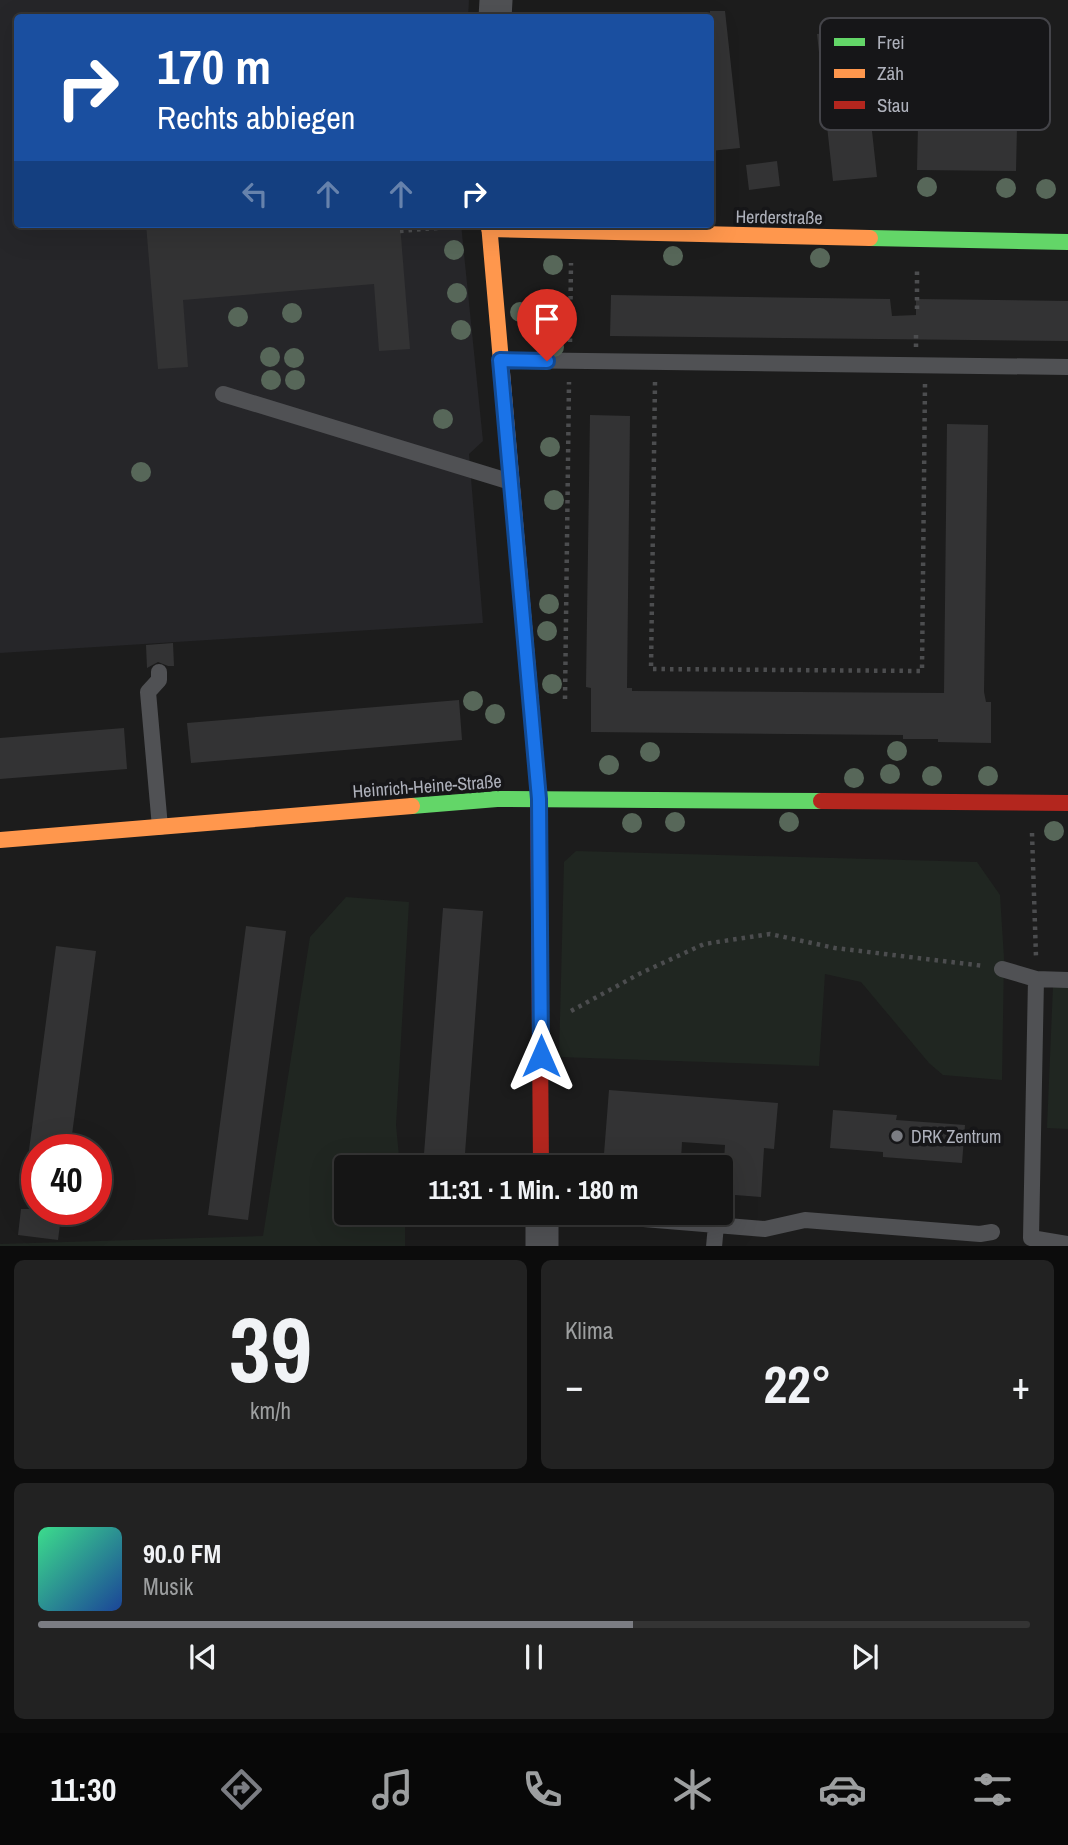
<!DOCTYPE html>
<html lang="de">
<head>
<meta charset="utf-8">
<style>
  body { margin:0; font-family:"Archivo Narrow",sans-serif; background:#222; color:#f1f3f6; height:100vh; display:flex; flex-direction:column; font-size:26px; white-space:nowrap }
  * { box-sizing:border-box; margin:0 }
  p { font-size:23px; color:#9d9fa0 }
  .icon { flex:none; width:38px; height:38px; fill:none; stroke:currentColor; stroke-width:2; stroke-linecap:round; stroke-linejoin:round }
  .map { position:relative; height:1246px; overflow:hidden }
  .panel { display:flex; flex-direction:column; gap:14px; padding:14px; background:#0c0c0c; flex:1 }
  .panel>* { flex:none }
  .hud { position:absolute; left:14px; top:14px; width:700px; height:214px; border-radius:7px; box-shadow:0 7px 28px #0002,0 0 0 2px #343434; background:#1a4fa0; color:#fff; overflow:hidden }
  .speed { position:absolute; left:21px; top:1134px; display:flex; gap:14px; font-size:35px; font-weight:700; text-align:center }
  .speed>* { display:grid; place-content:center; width:91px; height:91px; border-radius:50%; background:#151515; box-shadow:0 7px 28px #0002,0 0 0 2px #343434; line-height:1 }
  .speed .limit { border:10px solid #d22; background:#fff; color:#111 }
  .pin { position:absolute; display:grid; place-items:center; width:60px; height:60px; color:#fff; margin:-72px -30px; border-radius:50% 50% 50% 0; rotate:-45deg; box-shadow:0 0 7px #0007 }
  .pin .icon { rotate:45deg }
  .me { position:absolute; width:77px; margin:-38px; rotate:0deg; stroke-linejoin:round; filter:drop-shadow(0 0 5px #0008) }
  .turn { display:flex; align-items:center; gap:24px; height:147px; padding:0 28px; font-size:32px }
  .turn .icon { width:91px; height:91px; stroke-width:2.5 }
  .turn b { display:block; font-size:49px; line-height:60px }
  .lanes { display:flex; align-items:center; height:66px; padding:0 28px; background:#0003; justify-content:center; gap:35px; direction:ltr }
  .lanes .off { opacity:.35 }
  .big { font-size:52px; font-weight:700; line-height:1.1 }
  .panel .card { flex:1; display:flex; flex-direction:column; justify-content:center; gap:10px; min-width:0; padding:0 24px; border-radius:10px; background:#222 }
  .panel .dial { align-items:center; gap:0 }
  .dial b { font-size:91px; line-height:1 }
  .song { display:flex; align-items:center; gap:21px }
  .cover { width:84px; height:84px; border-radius:10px; background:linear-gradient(135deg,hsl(150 70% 55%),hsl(220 70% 35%)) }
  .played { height:7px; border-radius:4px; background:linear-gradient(90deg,#7b7d83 60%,#343434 60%) }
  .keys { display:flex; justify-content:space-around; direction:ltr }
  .heat { display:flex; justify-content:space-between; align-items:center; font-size:38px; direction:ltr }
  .panel .tiles { flex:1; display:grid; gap:14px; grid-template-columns:1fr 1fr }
  .card:last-child { grid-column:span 2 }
  .trip { position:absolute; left:334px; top:1155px; width:399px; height:70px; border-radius:7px; background:#151515; box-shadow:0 7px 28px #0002,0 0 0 2px #343434; font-weight:700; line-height:70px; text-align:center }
  .tab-bar { display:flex; height:112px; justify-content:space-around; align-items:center; background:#080808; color:#9d9fa0 }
  .tab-bar .icon { width:49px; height:49px }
  .tab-bar .on { color:#7b7d83 }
  .tab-bar b { font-size:32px; color:#f1f3f6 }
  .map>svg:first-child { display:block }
</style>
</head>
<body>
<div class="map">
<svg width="1068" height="1247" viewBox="0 0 1068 1247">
  <rect width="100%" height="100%" fill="#1c1c1c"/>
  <!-- built -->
  <path fill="#262629" d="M 0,0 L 469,0 L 468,18 L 18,18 L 18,224 L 461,224 L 483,441 L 469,454 L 483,623 L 0,653 Z"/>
  <!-- green -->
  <path fill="#202621" d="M 576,851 L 977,862 L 1000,895 L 1004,958 L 1002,1080 L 943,1075 L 929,1063 L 861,982 L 825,974 L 819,1066 L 559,1057 L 564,862 Z
    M 346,897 L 409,902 L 396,1125 L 400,1167 L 346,1167 L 346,1213 L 405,1213 L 405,1246 L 0,1246 L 0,1244 L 263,1236 L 310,937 Z
    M 1053,986 L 1068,987 L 1068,1129 L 1047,1128 Z"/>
  <!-- building -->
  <path fill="#333334" d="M 710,11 L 725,11 L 740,148 L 710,151 Z
    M 861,30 L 877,177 L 833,181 L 817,34 Z
    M 919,80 L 1018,81 L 1016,171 L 917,170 Z
    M 777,161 L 780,186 L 749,190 L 746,165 Z
    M 146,224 L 400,224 L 410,349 L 379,351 L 374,284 L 183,300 L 188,367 L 158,369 Z
    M 611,295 L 890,299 L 892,316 L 916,315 L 916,299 L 1068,301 L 1068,341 L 610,336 Z
    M 590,415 L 630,416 L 627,688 L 632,688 L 632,691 L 944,693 L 947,424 L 988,425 L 984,692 L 986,702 L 991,702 L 991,743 L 938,742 L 938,739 L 903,739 L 903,735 L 591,732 L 591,688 L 586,687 Z
    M 173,643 L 174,666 L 168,666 L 158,662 L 147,668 L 146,645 Z
    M 459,700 L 462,740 L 191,763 L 187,723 Z
    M 124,728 L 127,769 L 0,779 L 0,738 Z
    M 443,908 L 483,911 L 464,1167 L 423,1167 Z
    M 246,926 L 286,931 L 248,1220 L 208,1215 Z
    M 56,946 L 96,951 L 70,1150 L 29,1150 Z
    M 609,1090 L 778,1103 L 774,1149 L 764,1148 L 761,1197 L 722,1194 L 725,1145 L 682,1142 L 681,1160 L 604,1154 Z
    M 833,1110 L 897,1115 L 896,1120 L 965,1125 L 962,1163 L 883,1157 L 883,1152 L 830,1148 Z
    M 21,1209 L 62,1209 L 58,1240 L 18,1235 Z"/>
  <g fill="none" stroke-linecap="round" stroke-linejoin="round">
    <!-- path -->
    <path stroke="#4c4d4f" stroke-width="4.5" stroke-dasharray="3.5 5" stroke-linecap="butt" d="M 400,231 L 460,226
      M 917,309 L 917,271
      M 570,342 L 571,263
      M 916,347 L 916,330
      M 655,382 L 651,669 L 922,671 L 925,384
      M 565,699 L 569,382
      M 1032,833 L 1036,957
      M 571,1011 L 641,973 L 704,944 L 770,934 L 835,948 L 984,966"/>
    <!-- lane -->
    <path stroke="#505154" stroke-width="16" d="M 500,360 L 1068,367
      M 223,394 L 511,482
      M 159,672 L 159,680 L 148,692 L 160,827
      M 1002,969 L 1036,979 L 1068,980
      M 1036,979 L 1031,1238 L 1068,1244
      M 571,1213 L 765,1229 L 805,1220 L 980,1234 L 992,1232
      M 714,1247 L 716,1225"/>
    <!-- street -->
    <path stroke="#505154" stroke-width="33" d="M 495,18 L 496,0
      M 542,1213 L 542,1247"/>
    <!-- fast -->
    <path stroke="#63d668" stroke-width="16" d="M 870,238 L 1068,242
      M 412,806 L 497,799 L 821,801"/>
    <!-- slow -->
    <path stroke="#ff974d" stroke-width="16" d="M 489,224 L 538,785
      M 489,229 L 870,238
      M 0,840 L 412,806"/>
    <!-- jam -->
    <path stroke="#b3261e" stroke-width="16" d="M 538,785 L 541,1167
      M 821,801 L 1068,803"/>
  </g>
  <!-- trees -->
  <g fill="#576759">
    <circle cx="927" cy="187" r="10"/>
    <circle cx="1006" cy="188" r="10"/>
    <circle cx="1046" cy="189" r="10"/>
    <circle cx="454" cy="250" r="10"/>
    <circle cx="673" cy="256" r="10"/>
    <circle cx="820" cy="258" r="10"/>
    <circle cx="553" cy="265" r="10"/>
    <circle cx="457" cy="293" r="10"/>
    <circle cx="520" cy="312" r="10"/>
    <circle cx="292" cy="313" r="10"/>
    <circle cx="238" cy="317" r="10"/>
    <circle cx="552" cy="317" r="10"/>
    <circle cx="461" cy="330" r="10"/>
    <circle cx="554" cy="347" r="10"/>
    <circle cx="270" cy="357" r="10"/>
    <circle cx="294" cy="358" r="10"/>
    <circle cx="271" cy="380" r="10"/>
    <circle cx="295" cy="380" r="10"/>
    <circle cx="443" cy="419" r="10"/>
    <circle cx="550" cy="447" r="10"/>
    <circle cx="141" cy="472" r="10"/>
    <circle cx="554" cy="500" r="10"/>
    <circle cx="549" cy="604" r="10"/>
    <circle cx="547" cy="631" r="10"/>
    <circle cx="552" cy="684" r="10"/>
    <circle cx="473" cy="701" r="10"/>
    <circle cx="495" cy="714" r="10"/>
    <circle cx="897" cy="751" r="10"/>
    <circle cx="650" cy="752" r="10"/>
    <circle cx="609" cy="765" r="10"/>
    <circle cx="890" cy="774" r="10"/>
    <circle cx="932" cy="776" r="10"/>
    <circle cx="988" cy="776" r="10"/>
    <circle cx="854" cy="778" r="10"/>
    <circle cx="675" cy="822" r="10"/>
    <circle cx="789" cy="822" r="10"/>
    <circle cx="632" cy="823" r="10"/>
    <circle cx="1054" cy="831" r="10"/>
  </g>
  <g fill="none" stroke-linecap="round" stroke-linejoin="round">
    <!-- route casing -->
    <g stroke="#114b97" stroke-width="18">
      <path id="route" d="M 541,1056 L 539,799 L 500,360 L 547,361"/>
    </g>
    <!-- route -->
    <use href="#route" stroke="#1a73e8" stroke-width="12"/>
  </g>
  <!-- markers -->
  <circle fill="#7b7d83" stroke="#161618" stroke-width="2.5" cx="897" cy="1136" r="7"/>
  <g text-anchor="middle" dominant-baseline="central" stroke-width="7" stroke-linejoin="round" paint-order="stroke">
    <!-- street labels -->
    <g font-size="18" fill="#aeb1bb" stroke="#161618">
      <text transform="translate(779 217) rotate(1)">Herderstraße</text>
      <text transform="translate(427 786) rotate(-4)">Heinrich-Heine-Straße</text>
    </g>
    <!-- poi labels -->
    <g font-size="18" fill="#aeb1bb" stroke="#161618" text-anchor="start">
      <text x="911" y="1136">DRK Zentrum</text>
    </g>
  </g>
  <!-- legend -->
  <rect x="820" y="18" width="230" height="112" rx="10" fill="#161618" stroke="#444449" stroke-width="2"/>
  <rect x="834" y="38" width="31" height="8" fill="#63d668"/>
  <rect x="834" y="69" width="31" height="9" fill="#ff974d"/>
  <rect x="834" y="101" width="31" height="8" fill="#b3261e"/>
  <g font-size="19" fill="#aeb1bb">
    <text x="877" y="49">Frei</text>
    <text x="877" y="80">Zäh</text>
    <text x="877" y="112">Stau</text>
  </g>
</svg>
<div class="speed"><div class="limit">40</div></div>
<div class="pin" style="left:547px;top:361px;background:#d93025"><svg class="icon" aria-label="arrive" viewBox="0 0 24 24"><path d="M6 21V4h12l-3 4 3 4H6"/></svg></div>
<svg class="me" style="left:541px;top:1056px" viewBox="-20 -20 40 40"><path d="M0-17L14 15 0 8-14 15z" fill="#1a73e8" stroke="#fff" stroke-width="4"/></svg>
<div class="trip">11:31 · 1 Min. · 180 m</div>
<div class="hud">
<div class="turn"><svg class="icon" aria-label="right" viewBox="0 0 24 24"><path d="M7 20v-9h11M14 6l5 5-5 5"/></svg><div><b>170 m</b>Rechts abbiegen</div></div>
<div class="lanes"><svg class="icon off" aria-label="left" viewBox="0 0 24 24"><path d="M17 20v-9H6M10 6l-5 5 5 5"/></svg><svg class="icon off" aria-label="ahead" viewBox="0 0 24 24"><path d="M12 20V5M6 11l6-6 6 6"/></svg><svg class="icon off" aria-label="ahead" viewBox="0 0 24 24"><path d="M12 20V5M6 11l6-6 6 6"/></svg><svg class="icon" aria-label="right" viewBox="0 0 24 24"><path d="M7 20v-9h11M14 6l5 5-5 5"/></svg></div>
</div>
</div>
<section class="panel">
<div class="tiles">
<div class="card dial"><b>39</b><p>km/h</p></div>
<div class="card"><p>Klima</p>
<div class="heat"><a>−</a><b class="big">22°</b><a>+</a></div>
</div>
<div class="card">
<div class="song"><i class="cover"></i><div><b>90.0 FM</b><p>Musik</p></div></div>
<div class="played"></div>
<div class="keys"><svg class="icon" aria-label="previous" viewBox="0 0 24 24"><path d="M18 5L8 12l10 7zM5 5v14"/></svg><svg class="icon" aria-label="pause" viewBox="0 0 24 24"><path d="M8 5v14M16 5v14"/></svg><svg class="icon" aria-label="next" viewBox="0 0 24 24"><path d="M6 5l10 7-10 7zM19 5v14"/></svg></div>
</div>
</div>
</section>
<nav class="tab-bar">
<b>11:30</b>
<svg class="icon on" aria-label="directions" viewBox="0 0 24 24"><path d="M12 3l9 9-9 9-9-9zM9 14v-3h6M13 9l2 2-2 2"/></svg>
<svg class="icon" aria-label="music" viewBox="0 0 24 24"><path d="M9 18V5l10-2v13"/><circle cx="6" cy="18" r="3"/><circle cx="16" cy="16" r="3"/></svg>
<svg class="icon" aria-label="phone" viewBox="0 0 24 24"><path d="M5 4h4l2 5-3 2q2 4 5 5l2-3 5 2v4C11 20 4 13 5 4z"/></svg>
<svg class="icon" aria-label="climate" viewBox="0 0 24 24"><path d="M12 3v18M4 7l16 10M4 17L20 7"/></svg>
<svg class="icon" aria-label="car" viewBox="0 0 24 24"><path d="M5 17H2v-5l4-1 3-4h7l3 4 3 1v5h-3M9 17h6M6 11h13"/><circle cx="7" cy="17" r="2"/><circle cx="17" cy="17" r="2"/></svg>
<svg class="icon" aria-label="filters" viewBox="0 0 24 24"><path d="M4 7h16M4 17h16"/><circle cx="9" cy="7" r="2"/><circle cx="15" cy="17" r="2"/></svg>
</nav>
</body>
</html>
